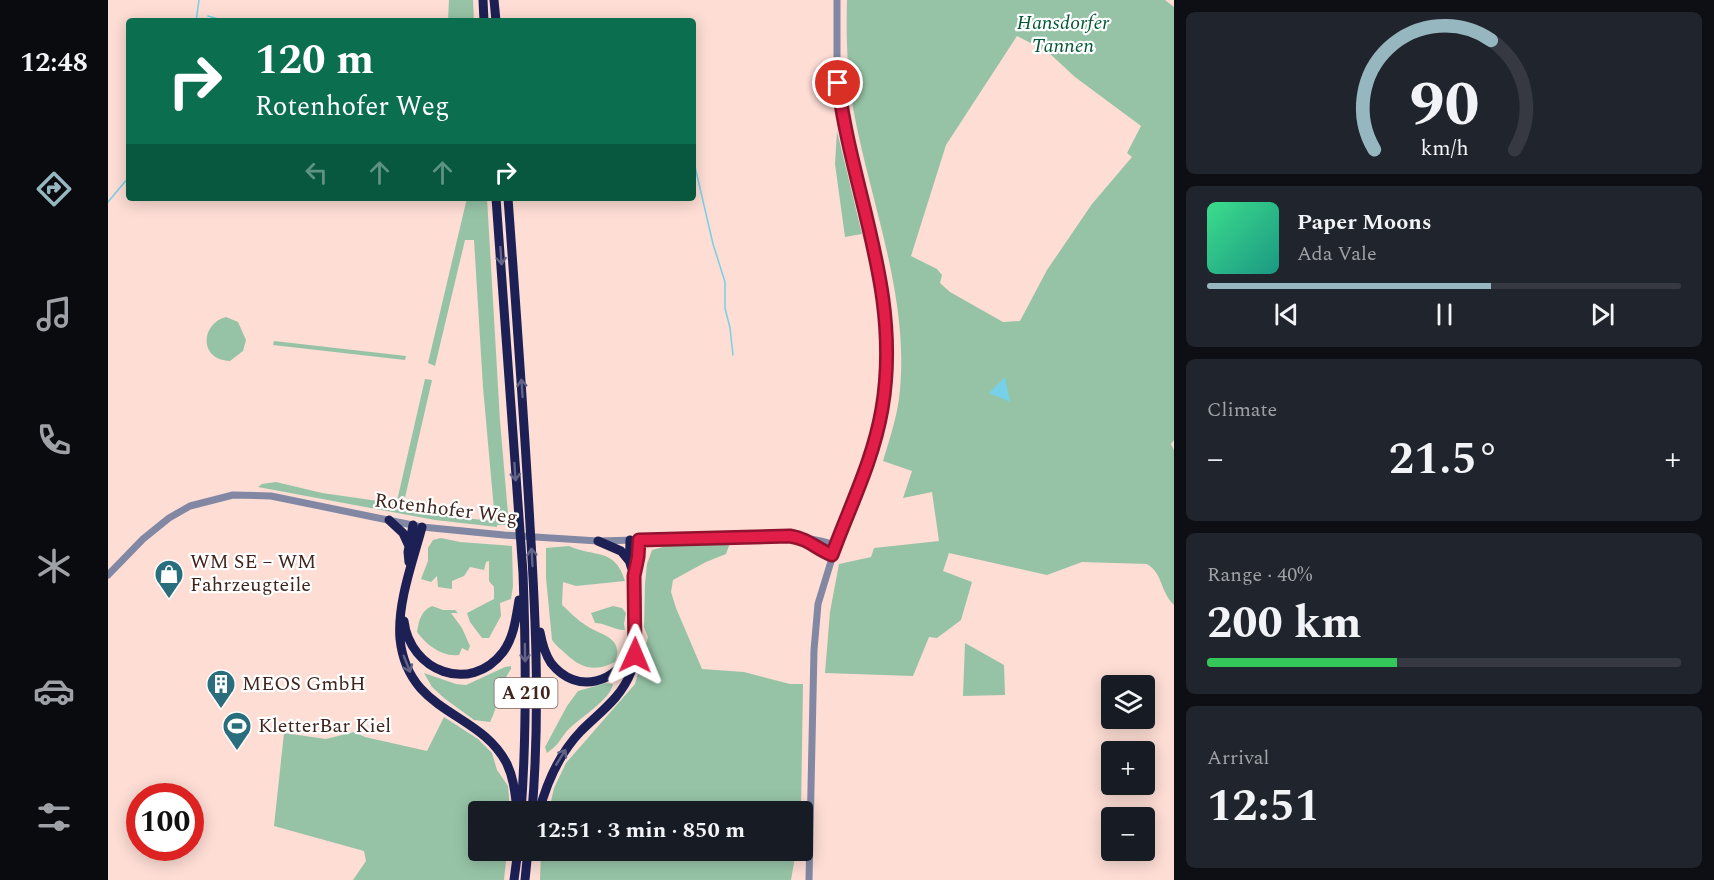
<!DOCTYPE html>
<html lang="en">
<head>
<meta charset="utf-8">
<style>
  body { margin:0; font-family:Spectral,serif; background:#20242c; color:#f1f3f6; height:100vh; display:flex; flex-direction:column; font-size:22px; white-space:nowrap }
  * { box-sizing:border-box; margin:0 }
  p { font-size:20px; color:#9ea1a6 }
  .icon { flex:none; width:33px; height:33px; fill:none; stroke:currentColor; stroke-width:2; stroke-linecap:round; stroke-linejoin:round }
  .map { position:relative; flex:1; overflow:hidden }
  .side { display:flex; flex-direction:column; gap:12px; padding:12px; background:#0d0f14; width:540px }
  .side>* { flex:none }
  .hud { position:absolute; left:18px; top:18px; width:570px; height:183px; border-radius:6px; box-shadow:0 3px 15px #0003; background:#0b6e4f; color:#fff; overflow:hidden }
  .buttons { position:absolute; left:993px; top:675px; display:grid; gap:12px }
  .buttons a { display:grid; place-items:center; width:54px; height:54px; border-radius:6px; background:#171b24; box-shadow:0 3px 15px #0003; font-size:30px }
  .speed { position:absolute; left:18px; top:783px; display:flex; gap:12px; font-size:30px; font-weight:700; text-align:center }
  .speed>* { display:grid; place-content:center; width:78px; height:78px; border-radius:50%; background:#171b24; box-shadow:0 3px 15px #0003; line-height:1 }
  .speed .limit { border:9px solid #d22; background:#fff; color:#111 }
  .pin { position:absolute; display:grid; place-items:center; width:51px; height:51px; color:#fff; margin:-26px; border:3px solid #fff; border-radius:50%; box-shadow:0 2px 6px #0007 }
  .me { position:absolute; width:66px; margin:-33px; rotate:1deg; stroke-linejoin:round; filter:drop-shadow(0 0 4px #0008) }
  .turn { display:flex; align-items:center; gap:21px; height:126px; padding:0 30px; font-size:27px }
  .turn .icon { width:78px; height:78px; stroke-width:2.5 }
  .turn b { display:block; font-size:42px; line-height:51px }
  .lanes { display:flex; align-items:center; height:57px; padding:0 30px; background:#0003; justify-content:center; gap:30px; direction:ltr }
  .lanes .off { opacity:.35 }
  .big { font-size:45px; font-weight:700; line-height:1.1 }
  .side .widget { flex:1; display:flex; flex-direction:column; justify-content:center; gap:9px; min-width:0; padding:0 21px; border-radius:9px; background:#20242c }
  .side .dial { align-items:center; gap:0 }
  .dial svg { height:156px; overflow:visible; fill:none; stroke:#363941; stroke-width:7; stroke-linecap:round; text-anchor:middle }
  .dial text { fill:#f1f3f6; stroke:none }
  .song { display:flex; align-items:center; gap:18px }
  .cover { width:72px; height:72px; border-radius:9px; background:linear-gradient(135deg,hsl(150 70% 55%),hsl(170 70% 35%)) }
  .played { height:6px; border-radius:3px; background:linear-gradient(90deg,#97b7c0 60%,#363941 60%) }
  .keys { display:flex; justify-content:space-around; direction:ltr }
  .heat { display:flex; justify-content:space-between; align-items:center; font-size:33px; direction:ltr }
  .charge { height:9px; border-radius:4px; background:linear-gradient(90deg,#34c759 40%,#363941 0) }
  .trip { position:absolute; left:360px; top:801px; width:345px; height:60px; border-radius:6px; background:#171b24; box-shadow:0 3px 15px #0003; font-weight:700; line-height:60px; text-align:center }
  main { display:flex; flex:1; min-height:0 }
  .dock { display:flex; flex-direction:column; width:108px; justify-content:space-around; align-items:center; background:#090b0e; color:#9ea1a6 }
  .dock .icon { width:42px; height:42px }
  .dock .current { color:#97b7c0 }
  .dock b { font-size:27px; color:#f1f3f6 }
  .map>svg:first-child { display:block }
</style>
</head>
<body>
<main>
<nav class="dock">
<b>12:48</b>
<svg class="icon current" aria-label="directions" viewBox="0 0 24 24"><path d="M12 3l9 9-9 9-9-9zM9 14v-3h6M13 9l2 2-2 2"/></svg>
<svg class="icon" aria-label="music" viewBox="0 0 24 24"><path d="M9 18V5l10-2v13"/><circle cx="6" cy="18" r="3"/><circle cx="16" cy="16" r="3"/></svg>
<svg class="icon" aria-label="phone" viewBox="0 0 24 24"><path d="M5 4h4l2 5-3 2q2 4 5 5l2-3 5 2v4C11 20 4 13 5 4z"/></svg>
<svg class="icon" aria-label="climate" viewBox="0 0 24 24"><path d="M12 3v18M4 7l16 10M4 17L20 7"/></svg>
<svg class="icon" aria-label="car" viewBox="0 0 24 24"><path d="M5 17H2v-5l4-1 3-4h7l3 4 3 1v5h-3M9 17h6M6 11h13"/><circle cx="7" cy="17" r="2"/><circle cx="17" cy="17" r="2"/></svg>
<svg class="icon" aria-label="filters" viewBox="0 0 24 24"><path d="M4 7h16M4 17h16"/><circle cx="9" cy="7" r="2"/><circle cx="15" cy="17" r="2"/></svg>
</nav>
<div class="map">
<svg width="1066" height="880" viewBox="0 0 1066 880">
  <rect width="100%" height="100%" fill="#fdddd4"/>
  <!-- green -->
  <path fill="#96c3a6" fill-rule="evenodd" d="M 341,0 L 365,0 L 366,21 L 340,21 Z
    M 739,0 L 1057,0 L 1066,7 L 1066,440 L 1063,444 L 1066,450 L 1066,605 C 1051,590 1056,575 1039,564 L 974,562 L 939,575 L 841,553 L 835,571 L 864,582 L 853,620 L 829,638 L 821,637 L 805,676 L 717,673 L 722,612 L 731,564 L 763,557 L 766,548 L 831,541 L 824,492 L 795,498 L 804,471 L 775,461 C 781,441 788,420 791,399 C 803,302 764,208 746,113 C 739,75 738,38 739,0 ZM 909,36 L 940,52 L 967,77 L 1033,126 L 1019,153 L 1024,157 L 984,204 L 939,270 L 912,321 L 895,322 L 842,292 L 832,283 L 834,275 L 829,269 L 803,256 L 838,145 Z
    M 729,131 L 754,234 L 737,237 L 727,164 Z
    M 359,198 L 379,198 L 392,421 L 401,525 L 389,525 L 389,527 L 327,520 L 150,487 L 154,484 L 168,482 L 214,493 L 270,501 L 355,518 L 387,521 L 375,387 L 366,240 L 357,240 L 327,366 L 320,363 Z
    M 118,317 L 130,322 L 138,340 L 135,351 L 122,361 C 90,360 93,323 118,317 Z
    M 166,341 L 298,356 L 297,360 L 165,345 Z
    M 317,379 L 324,380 L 296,502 L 289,501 Z
    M 333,538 L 352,542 L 404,546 L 405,586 L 403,599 L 392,603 L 393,616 L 381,638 L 374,638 L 362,622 L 359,613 L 386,599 L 386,587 L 381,581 L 381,561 L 378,562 L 376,570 L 362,567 L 356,576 L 344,581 L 344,589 L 330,587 L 329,576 L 323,582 L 313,579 L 320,561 L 320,548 L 325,540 Z
    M 622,543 L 618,554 L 598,562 L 565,580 L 563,592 L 568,608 L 594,669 L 636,672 L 682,684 L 695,684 L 693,811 L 441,811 L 446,788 L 458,763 L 527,684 L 540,637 L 536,627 L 537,584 L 539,564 L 544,550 L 562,545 Z
    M 461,546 C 487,558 507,547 517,581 L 468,586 L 455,582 L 454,605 C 461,611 468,619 476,624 C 492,636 517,636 507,662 C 487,672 474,669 458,654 C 453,649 448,646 444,640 L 438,578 L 438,548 Z
    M 324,606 L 335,610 L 347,610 L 350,613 L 343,613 L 354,628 L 362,646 L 360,651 L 354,648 L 351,655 C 333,657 319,645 309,632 C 311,620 313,611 324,606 Z
    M 505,606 L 514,608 L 518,613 L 516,624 L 517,630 C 509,631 497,623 487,623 L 483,613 Z
    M 857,643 L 896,665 L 897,695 L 855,696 Z
    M 403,666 L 403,669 C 391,686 391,705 382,722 L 366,720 L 336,698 L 324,687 L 316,673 L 348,684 L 358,685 L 397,667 Z
    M 498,683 L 505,684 C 503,700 468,720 458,732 C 450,743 450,745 439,753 L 437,747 L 459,706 L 470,691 Z
    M 336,717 L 370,739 L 384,753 L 389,770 L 400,786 L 402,811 L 370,812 L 370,850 L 399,851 L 396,880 L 245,880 L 258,861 L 256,851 L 166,826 L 176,733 L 218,739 L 246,732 L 257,737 L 319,751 Z
    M 433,851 L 433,850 L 688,851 L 683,880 L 432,880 Z"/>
  <!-- water -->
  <path fill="#76d0e7" d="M 897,377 L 902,402 L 881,393 Z"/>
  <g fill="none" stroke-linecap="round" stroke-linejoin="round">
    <!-- stream -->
    <path stroke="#76d0e7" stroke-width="1.5" d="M 100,16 L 117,21
      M 88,21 L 91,0
      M 585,158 L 605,244 L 617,282 L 617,308 L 622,328 L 625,355
      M 0,202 L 21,177"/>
    <!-- minor -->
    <path stroke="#8288a3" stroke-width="7" d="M 700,540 L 709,547 L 724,555
      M 0,575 L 35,539 L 61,518 L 82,506 L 125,495 L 163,496 L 314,527 L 396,535 L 490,541 L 678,536 C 694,537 712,540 728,545
      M 701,880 L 706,650 L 710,604 L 728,545 L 760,465 L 774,410 L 779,356 L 778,314 L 772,273 L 740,146 L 733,101 L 729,65 L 729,0"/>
    <!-- highway -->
    <path stroke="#1d2054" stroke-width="9" d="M 375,0 L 376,21
      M 386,0 L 388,21
      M 388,198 L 415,573 C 418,653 419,732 413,812
      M 400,198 C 408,307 416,416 422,525 C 428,621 432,716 424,812
      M 281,520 L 295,533 L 301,546
      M 314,527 C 305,561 289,603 292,639 C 300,715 372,710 399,764 C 406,779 407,794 409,809
      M 490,541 L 513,551 L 522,562
      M 301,562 L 300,552 L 305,525
      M 527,574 L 530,557 L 531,540
      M 296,621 C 302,671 362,695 395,652 C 406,637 408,618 411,600
      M 432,632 C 434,643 437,654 443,663 C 469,696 510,683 525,647
      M 431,812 C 439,781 451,754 473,731 C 492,712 513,698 523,672 C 529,655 530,595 527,576 C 526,572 523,568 522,563 C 521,556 522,548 522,540
      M 406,880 L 410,850
      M 417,880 L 420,850"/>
  </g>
  <!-- one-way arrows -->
  <defs><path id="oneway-shaft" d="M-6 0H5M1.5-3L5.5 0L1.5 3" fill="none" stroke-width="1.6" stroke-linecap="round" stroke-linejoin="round" transform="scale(1.5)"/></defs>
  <g stroke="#616387">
    <use href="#oneway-shaft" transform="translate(393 256) rotate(86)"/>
    <use href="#oneway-shaft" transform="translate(414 388) rotate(-94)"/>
    <use href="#oneway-shaft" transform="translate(407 472) rotate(86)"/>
    <use href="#oneway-shaft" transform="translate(424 557) rotate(-93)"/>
    <use href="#oneway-shaft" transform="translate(417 653) rotate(89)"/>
    <use href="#oneway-shaft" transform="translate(299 664) rotate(68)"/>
    <use href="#oneway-shaft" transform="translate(453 757) rotate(-58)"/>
  </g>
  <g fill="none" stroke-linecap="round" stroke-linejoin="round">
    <!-- route casing -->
    <g stroke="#92132f" stroke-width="15">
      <path id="route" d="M 527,655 L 526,576 L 530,557 L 531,540 L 682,536 C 701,539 707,548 724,555 C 742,506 765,461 774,409 C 794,292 744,195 730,83"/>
    </g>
    <!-- route -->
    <use href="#route" stroke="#e11d48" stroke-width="10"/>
  </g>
  <!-- icons -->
  <defs>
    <g id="shop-pin" transform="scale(1.5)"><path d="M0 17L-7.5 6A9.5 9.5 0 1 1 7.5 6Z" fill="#2a6e7e" stroke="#fff"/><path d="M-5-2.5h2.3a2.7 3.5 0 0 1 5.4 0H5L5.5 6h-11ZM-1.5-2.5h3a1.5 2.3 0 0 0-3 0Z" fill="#fff"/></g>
    <g id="building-pin" transform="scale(1.5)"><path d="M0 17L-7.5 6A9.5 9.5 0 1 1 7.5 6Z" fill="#2a6e7e" stroke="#fff"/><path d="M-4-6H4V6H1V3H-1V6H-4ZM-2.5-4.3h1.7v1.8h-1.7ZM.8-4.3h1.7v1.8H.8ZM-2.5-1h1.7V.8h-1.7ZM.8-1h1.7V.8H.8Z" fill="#fff"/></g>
    <g id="stadium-pin" transform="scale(1.5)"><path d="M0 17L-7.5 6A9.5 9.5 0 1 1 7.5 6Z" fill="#2a6e7e" stroke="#fff"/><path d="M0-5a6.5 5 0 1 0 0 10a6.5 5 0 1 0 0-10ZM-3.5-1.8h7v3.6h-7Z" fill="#fff"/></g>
  </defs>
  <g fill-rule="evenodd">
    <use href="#shop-pin" x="61" y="574"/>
    <use href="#building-pin" x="113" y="684"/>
    <use href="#stadium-pin" x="129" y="726"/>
  </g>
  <g text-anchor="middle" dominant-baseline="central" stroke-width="4.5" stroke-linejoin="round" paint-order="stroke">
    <!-- shield labels -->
    <rect fill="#fff" stroke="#7a6660" stroke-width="1.5" x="386.5" y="678" width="63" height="30" rx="4.5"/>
    <g font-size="18" font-weight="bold" fill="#41241c">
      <text x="418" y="693">A 210</text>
    </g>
    <!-- park labels -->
    <g font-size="20" font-style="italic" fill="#005731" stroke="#fff">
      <text x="955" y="23">Hansdorfer<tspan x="955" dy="23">Tannen</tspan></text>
    </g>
    <!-- street labels -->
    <g font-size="20" fill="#41241c" stroke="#fff">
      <text transform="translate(338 509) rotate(7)">Rotenhofer Weg</text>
    </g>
    <!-- poi labels -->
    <g font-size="20" fill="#41241c" stroke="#fff" text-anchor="start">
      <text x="82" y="562">WM SE – WM<tspan x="82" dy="23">Fahrzeugteile</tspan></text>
      <text x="134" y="684">MEOS GmbH</text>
      <text x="150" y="726">KletterBar Kiel</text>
    </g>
  </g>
</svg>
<div class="buttons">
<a><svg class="icon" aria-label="layers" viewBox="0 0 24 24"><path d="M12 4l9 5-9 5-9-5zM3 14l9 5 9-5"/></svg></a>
<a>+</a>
<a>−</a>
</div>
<div class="speed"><div class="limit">100</div></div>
<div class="pin" style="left:730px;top:83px;background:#d93025"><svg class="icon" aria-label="arrive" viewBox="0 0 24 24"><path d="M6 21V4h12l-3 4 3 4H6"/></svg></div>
<svg class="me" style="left:527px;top:655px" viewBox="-20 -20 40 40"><path d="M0-17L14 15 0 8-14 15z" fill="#e11d48" stroke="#fff" stroke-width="4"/></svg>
<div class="trip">12:51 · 3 min · 850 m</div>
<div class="hud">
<div class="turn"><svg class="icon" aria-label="right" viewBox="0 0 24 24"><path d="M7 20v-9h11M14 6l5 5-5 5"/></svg><div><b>120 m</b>Rotenhofer Weg</div></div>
<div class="lanes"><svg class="icon off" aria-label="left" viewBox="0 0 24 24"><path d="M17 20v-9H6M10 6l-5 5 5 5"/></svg><svg class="icon off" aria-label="ahead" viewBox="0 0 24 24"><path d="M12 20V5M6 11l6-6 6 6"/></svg><svg class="icon off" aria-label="ahead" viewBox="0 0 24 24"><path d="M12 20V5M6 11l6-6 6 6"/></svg><svg class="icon" aria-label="right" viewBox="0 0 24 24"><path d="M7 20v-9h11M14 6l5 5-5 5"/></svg></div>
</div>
</div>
<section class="side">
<div class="widget dial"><svg viewBox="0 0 100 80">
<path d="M14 69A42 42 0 1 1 86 69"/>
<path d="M14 69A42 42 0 0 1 74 13" stroke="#97b7c0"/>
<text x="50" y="56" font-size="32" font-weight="700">90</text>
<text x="50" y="72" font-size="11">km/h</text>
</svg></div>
<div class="widget">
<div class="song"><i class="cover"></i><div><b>Paper Moons</b><p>Ada Vale</p></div></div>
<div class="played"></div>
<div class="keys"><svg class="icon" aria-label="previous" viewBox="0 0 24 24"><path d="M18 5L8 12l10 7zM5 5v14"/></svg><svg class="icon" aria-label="pause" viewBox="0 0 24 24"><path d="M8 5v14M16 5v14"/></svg><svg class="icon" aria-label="next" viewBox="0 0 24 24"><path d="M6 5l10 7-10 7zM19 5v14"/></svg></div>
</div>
<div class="widget"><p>Climate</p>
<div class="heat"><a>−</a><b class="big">21.5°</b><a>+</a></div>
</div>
<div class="widget"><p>Range · 40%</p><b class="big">200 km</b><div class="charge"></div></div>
<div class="widget"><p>Arrival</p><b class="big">12:51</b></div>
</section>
</main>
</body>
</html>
